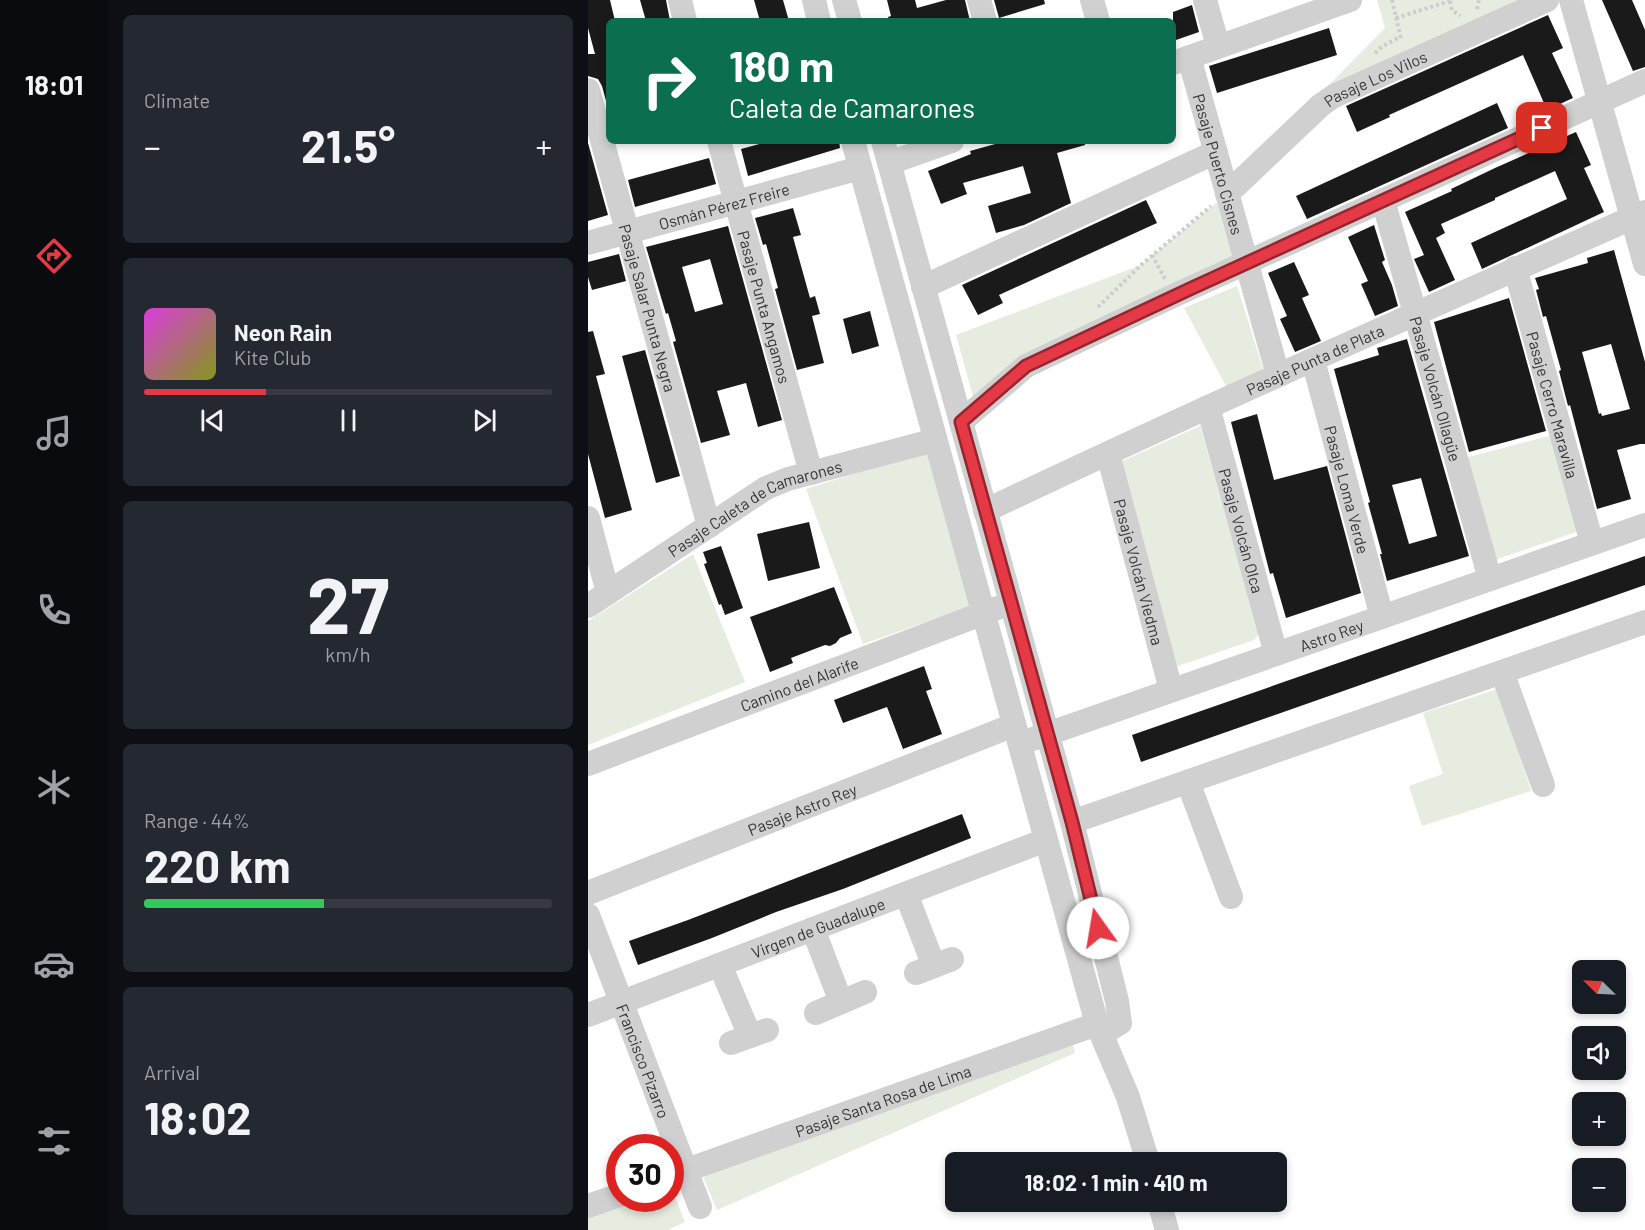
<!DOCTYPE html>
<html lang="en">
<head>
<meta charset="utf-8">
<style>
  body { margin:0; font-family:Barlow,sans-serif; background:#242831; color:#f1f3f6; height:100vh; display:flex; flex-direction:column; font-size:22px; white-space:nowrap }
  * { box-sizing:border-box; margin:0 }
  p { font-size:20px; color:#9ea1a6 }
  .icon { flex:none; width:33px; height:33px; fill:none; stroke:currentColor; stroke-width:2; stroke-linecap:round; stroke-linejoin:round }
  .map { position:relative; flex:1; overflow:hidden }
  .drawer { display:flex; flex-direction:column; gap:15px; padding:15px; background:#0d0f14; width:480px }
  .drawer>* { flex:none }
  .banner { position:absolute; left:18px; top:18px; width:570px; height:126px; border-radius:9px; box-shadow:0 3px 9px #0003; background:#0b6e4f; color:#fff; overflow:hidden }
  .needle { width:39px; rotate:294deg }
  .controls { position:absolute; left:984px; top:960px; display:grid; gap:12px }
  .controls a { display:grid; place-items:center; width:54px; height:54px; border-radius:9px; background:#171b24; box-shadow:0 3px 9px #0003; font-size:30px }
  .speed { position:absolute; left:18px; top:1134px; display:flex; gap:12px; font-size:30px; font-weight:700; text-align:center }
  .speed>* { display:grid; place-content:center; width:78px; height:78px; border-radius:50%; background:#171b24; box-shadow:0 3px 9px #0003; line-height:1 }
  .speed .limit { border:9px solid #d22; background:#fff; color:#111 }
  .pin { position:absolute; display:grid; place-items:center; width:51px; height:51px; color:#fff; margin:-26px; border-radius:12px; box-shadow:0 3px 9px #0006 }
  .me { position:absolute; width:66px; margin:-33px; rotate:347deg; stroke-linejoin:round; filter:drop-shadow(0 0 4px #0008) }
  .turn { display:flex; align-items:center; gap:21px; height:126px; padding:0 24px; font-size:27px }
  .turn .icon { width:78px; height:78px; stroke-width:2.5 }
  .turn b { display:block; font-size:42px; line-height:51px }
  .big { font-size:45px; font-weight:700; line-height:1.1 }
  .drawer .widget { flex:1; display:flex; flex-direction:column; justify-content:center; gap:9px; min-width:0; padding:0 21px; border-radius:9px; background:#242831 }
  .drawer .dial { align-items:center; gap:0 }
  .dial b { font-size:78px; line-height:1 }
  .song { display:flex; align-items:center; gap:18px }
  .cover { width:72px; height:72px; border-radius:9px; background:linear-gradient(135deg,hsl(300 70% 55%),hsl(70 70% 35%)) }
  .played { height:6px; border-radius:3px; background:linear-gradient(90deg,#e63946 30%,#363941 30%) }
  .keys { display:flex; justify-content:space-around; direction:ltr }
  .heat { display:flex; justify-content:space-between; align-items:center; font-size:33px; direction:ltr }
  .charge { height:9px; border-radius:4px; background:linear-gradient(90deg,#34c759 44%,#363941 0) }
  .trip { position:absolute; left:357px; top:1152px; width:342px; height:60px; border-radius:9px; background:#171b24; box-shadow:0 3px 9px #0003; font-weight:700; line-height:60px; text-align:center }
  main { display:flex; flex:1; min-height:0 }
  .menu { display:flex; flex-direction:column; width:108px; justify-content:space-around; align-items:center; background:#090b0e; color:#9ea1a6 }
  .menu .icon { width:42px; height:42px }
  .menu .active { color:#e63946 }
  .menu b { font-size:27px; color:#f1f3f6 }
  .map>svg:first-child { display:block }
</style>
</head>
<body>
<main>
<nav class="menu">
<b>18:01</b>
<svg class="icon active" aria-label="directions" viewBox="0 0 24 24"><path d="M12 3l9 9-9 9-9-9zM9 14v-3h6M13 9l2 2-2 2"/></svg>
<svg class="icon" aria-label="music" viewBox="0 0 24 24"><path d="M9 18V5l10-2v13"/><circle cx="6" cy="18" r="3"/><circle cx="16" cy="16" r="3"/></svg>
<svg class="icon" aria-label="phone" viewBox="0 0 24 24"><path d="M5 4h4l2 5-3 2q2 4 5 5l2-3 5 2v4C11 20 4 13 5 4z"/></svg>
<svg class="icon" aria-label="climate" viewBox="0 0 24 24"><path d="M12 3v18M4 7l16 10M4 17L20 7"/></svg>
<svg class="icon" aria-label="car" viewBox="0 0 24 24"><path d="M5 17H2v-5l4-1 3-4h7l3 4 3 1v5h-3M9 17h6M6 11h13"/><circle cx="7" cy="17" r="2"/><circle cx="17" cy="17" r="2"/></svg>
<svg class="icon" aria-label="filters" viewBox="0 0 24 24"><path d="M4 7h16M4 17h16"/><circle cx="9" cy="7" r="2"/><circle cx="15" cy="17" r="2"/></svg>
</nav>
<section class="drawer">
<div class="widget"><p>Climate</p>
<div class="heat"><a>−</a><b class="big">21.5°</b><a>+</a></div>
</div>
<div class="widget">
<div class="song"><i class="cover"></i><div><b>Neon Rain</b><p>Kite Club</p></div></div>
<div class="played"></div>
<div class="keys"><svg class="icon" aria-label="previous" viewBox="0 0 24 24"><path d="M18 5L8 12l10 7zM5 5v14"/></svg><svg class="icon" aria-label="pause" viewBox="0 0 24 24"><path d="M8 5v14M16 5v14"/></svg><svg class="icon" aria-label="next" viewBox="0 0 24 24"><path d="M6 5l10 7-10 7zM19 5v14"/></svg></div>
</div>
<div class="widget dial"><b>27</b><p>km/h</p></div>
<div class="widget"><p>Range · 44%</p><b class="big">220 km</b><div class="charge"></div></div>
<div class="widget"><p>Arrival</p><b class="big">18:02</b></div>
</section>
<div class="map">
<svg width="1057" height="1230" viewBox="0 0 1057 1230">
  <rect width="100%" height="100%" fill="#fff"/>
  <!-- green -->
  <path fill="#e6ecdf" d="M 789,0 L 937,0 L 731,95 L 797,28 Z
    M 628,203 L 633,205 L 647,256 L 388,407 L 368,335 L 553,265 Z
    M 649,286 L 676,372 L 639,388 L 596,308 Z
    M 612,426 L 671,633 L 666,640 L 584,668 L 530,463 Z
    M 965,435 L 991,531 L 901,562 L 873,459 Z
    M 342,450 L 383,606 L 275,644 L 218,489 Z
    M 105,554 L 157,682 L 0,745 L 0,621 Z
    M 910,689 L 943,791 L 834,826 L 821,786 L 855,774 L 835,713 Z
    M 485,1045 L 487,1053 L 129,1210 L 116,1179 L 118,1174 Z
    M 83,1187 L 97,1222 L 80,1230 L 0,1230 L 0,1217 L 52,1199 L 82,1198 Z"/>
  <!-- building -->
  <path fill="#1a1a1a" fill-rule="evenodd" d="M 0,0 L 22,0 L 27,21 L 21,21 L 21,112 L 14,86 L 10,79 L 0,76 L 0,54 L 7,54 L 0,28 Z
    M 52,0 L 78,0 L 82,21 L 58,21 Z
    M 166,0 L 195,0 L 201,21 L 172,21 Z
    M 299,0 L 327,0 L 329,8 L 358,0 L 377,0 L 382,21 L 301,21 L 300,17 L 303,16 Z
    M 406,0 L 456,0 L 457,4 L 411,18 Z
    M 1014,0 L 1044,0 L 1057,30 L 1057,67 L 1045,71 Z
    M 604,5 L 611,32 L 585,41 L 585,12 Z
    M 960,15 L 975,48 L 964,53 L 985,98 L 959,110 L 935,55 L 801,115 L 802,117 L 769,132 L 758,106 Z
    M 741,28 L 749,55 L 629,93 L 621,66 Z
    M 909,103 L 920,128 L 719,219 L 708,196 Z
    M 988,132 L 1003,165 L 996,168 L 1016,212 L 894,269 L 883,243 L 979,199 L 967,171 L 907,198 L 907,200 L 853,224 L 857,233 L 848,238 L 867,280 L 841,292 L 826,259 L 836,255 L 817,212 L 864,191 L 863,189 L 907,168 Z
    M 182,141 L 251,141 L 252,148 L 160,176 L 153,149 Z
    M 418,141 L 497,141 L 497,145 L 469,153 L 483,203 L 436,225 L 408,233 L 400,206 L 443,193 L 435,166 L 375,183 L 379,194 L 353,204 L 340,171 L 383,154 L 382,151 Z
    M 0,143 L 20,215 L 0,221 Z
    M 121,158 L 128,184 L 47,207 L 40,180 Z
    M 558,200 L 569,223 L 411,295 L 415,303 L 390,315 L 374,285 Z
    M 205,208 L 213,235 L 205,237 L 222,298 L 227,296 L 232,314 L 224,316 L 236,363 L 209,370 L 187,289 L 190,288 L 178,244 L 175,245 L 167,218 Z
    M 786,225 L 797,260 L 794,262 L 804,285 L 810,306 L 787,316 L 773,284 L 780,281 L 760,237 Z
    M 140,226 L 194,420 L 170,427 L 158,383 L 129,391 L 142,435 L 113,443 L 85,342 L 88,341 L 80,313 L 78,314 L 58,247 ZM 122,259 L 135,304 L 107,312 L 94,267 Z
    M 1026,250 L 1057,362 L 1057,444 L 1052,444 L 1029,450 L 1043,499 L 1009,509 L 982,405 L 980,406 L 971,371 L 973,370 L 958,316 L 955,317 L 948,290 L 951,289 L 947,278 L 1000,263 L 999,258 ZM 1023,344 L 1042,409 L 1014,416 L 1013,413 L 1011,414 L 994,352 Z
    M 31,254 L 38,281 L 4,290 L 0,277 L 0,262 Z
    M 706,262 L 721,295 L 714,298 L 733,341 L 707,352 L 692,319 L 699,316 L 680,273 Z
    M 921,298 L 958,431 L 881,452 L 846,322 Z
    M 282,311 L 291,346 L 264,354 L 255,319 Z
    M 5,331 L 17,374 L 8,376 L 44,510 L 17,518 L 0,454 L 0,332 Z
    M 819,339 L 881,556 L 799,581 L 792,554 L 794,554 L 780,503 L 782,502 L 746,369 L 791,355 L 789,348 ZM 833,478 L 849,536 L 821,544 L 804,485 Z
    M 57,350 L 92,476 L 68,483 L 34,356 Z
    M 669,414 L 686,480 L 739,466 L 773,593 L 698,618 L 685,573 L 682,574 L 643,422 Z
    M 221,522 L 232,568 L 180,581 L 169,534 Z
    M 133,546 L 155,608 L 137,615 L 133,604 L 131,605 L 116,564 L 119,563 L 115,552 Z
    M 1057,556 L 1057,585 L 553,762 L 544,735 Z
    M 246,587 L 264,633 L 252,638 L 248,643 L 242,646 L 237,645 L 203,658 L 205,663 L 182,672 L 162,617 Z
    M 336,666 L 344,689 L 338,691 L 354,734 L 315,749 L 299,707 L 255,723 L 246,700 Z
    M 374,814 L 383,838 L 255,889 L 188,912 L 124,938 L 50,965 L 41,941 L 100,920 Z"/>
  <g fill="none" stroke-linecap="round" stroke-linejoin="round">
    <!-- path -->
    <path stroke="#cdcdcd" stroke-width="4" stroke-dasharray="3 3" stroke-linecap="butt" d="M 804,0 L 813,39
      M 862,1 L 864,10 L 872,16
      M 889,9 L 891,0
      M 808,18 L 862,1
      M 787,53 L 795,46 L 812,37
      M 564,255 L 577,279
      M 510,307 L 553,265 L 623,206"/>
    <!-- minor -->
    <g stroke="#d0d0d0" stroke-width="24">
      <path d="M 92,0 L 97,21"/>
      <path d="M 226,0 L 231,21"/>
      <path d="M 256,0 L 262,21"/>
      <path d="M 391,0 L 397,21"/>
      <path d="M 504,0 L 510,21"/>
      <path d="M 617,0 L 630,46"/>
      <path d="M 983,0 L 1057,264"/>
      <path id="s1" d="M 601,57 L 690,375"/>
      <path d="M 585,63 L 762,0"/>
      <path id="s2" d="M 0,90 L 121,526"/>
      <path id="s3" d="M 131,141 L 223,473"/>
      <path d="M 265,141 L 509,1024 L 540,1097 L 560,1162"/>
      <path d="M 295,141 L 484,822 L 529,1001 L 532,1023 L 522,1029 L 509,1024"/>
      <path d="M 301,163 L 364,141"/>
      <path id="s4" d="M 639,194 L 733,105 L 746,96 L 959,0"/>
      <path id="s5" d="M 795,200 L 902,579"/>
      <path id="s6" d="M 0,243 L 272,168"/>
      <path id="s7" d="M 927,268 L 1004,543"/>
      <path d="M 335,287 L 628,152"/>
      <path id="s8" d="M 725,360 L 794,617"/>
      <path id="s9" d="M 620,407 L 688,654"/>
      <path d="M 373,422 L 438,366 L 585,296 L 1057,81"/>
      <path id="s10" d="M 520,454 L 583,690"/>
      <path id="s11" d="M 397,511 C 615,407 836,310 1057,212"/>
      <path d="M 0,518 L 20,593"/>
      <path id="s12" d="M 0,606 L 178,488 L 200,479 L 347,440"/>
      <path d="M 914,672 L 955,785"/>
      <path id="s13" d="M 445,739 L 1057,525"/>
      <path id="s14" d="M 0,764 L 409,608"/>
      <path d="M 600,782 L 643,897"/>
      <path d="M 484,822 L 1057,622"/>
      <path id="s15" d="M 0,893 L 426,725"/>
      <path d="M 318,894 L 346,966"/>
      <path id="s16" d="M 0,915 L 112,1207"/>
      <path d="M 225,929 L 253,1002"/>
      <path d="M 132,965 L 162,1036"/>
      <path d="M 328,973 L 364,959"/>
      <path d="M 228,1013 L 277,992"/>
      <path id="s17" d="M 0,1015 L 458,840"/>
      <path d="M 143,1043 L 179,1030"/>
      <path id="s18" d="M 82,1176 L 509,1024"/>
      <path d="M 571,1202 L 579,1230"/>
      <path d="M 0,1206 L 32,1195"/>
    </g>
  </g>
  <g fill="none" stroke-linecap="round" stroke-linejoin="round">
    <!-- route casing -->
    <g stroke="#96252e" stroke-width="15">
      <path id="route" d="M 510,928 L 484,822 L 373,422 L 438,366 L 604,288 L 954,128"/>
    </g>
    <!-- route -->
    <use href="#route" stroke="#e63946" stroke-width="10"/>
  </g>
  <g text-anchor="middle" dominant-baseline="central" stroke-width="6" stroke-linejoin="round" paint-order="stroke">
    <!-- street labels -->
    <g font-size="16" fill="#333" stroke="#fff">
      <text stroke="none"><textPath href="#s4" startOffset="190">Pasaje Los Vilos</textPath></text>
      <text stroke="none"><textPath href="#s1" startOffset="111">Pasaje Puerto Cisnes</textPath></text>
      <text stroke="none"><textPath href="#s6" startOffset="141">Osmán Pérez Freire</textPath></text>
      <text stroke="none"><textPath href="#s3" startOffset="172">Pasaje Punta Angamos</textPath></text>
      <text stroke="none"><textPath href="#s2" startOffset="226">Pasaje Salar Punta Negra</textPath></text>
      <text stroke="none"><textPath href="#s11" startOffset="363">Pasaje Punta de Plata</textPath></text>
      <text stroke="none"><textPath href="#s5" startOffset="196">Pasaje Volcán Ollagüe</textPath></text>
      <text stroke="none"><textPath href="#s7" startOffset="142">Pasaje Cerro Maravilla</textPath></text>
      <text stroke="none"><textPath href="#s8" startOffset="134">Pasaje Loma Verde</textPath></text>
      <text stroke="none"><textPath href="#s12" startOffset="195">Pasaje Caleta de Camarones</textPath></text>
      <text stroke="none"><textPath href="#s9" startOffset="128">Pasaje Volcán Olca</textPath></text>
      <text stroke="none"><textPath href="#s10" startOffset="122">Pasaje Volcán Viedma</textPath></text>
      <text stroke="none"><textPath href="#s13" startOffset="316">Astro Rey</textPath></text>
      <text stroke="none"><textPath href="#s14" startOffset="226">Camino del Alarife</textPath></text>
      <text stroke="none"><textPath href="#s15" startOffset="230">Pasaje Astro Rey</textPath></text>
      <text stroke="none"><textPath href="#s17" startOffset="246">Virgen de Guadalupe</textPath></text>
      <text stroke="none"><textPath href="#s16" startOffset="156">Francisco Pizarro</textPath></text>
      <text stroke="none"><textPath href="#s18" startOffset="226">Pasaje Santa Rosa de Lima</textPath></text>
    </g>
  </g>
</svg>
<div class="controls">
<a><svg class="needle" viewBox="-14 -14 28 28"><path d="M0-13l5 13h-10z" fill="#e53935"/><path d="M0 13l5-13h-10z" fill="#9ea1a6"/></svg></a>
<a><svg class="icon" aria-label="sound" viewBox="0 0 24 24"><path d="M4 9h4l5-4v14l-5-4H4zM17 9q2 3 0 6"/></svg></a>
<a>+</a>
<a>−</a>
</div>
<div class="speed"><div class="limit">30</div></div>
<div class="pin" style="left:954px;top:128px;background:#d93025"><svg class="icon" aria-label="arrive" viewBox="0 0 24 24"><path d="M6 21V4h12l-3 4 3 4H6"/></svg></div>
<svg class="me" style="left:510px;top:928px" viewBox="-20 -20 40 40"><circle r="19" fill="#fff"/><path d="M0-13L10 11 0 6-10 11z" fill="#e63946"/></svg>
<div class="trip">18:02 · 1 min · 410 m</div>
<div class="banner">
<div class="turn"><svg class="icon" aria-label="right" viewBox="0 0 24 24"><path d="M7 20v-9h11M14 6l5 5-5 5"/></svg><div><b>180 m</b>Caleta de Camarones</div></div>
</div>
</div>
</main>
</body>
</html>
